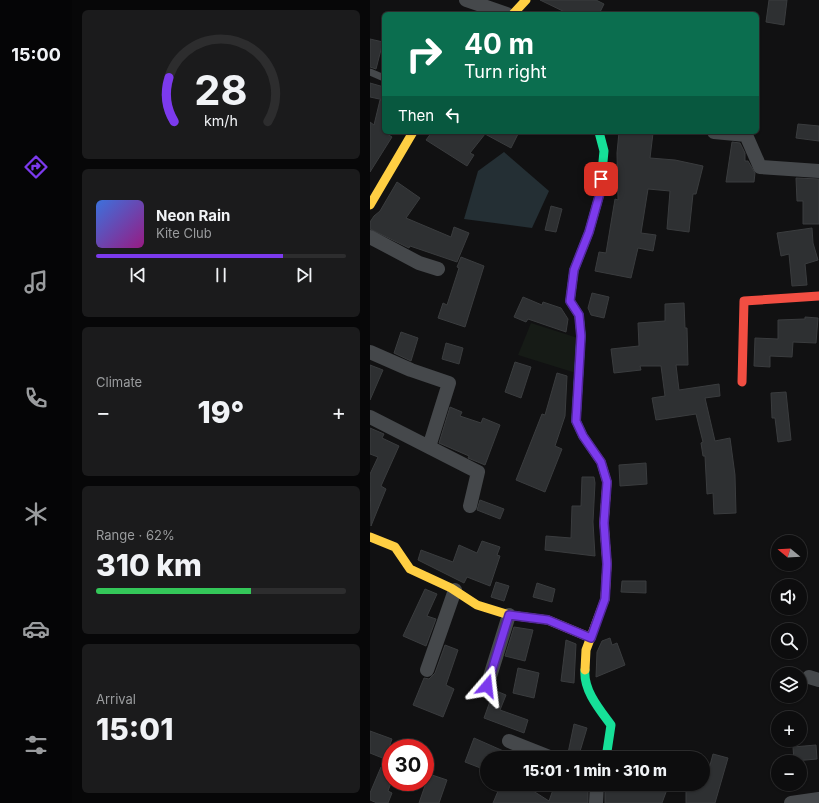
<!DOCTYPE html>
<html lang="en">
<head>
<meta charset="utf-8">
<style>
  body { margin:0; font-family:Inter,sans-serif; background:#1b1b1c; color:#f1f3f6; height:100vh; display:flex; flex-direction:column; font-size:15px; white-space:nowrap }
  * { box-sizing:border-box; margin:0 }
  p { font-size:13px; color:#9a9c9e }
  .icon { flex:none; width:22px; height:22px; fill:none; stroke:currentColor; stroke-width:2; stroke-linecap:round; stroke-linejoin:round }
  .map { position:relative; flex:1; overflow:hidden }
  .panel { display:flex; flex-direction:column; gap:10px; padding:10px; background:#070708; width:298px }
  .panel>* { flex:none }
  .guide { position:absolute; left:12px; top:12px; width:377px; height:122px; border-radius:6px; box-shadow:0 1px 3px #0004,0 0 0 1px #2d2d2e; background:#0b6e4f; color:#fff; overflow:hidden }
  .needle { width:26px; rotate:288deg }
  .fabs { position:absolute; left:401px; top:535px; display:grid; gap:8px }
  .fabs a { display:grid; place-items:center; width:36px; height:36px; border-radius:50%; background:#0d0d0e; box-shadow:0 1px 3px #0004,0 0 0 1px #2d2d2e; font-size:20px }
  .speed { position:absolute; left:12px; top:739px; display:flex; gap:8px; font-size:20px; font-weight:700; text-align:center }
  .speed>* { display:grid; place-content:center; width:52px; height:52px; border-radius:50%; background:#0d0d0e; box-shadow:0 1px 3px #0004,0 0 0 1px #2d2d2e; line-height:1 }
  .speed .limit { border:6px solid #d22; background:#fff; color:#111 }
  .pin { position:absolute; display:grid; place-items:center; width:34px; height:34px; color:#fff; margin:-17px; border-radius:8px; box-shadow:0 2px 6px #0006 }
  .me { position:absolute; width:44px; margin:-22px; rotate:17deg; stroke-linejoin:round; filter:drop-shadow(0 0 3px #0008) }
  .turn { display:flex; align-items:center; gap:14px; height:84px; padding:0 16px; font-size:18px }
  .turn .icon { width:52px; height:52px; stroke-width:2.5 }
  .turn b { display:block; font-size:28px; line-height:34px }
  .then { display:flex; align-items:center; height:38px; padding:0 16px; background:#0003; gap:8px; font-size:15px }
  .big { font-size:30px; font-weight:800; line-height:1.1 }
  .panel .widget { flex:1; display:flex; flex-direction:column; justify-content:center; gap:6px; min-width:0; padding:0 14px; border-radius:6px; background:#1b1b1c }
  .panel .dial { align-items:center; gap:0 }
  .dial svg { height:104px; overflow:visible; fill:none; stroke:#2d2d2e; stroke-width:7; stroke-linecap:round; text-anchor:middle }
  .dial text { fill:#f1f3f6; stroke:none }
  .song { display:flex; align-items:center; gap:12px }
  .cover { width:48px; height:48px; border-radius:6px; background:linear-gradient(135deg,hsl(220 70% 55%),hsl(310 70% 35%)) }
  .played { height:4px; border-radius:2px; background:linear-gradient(90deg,#7c3aed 75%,#2d2d2e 75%) }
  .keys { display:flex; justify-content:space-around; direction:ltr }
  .heat { display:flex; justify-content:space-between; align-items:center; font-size:22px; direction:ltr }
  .charge { height:6px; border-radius:3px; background:linear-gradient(90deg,#34c759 62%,#2d2d2e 0) }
  .trip { position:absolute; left:110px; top:751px; width:230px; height:40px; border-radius:20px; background:#0d0d0e; box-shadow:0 1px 3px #0004,0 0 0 1px #2d2d2e; font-weight:800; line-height:40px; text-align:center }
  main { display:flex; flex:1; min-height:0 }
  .menu { display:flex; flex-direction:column; width:72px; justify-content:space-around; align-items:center; background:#050506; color:#9a9c9e }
  .menu .icon { width:28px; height:28px }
  .menu .current { color:#7c3aed }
  .menu b { font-size:18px; color:#f1f3f6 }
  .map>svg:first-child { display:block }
</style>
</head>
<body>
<main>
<nav class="menu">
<b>15:00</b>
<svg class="icon current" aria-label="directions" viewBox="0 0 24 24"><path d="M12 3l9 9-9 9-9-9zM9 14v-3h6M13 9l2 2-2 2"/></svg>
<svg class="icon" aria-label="music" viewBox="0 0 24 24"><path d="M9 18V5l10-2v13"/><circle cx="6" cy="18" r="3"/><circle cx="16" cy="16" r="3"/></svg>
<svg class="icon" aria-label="phone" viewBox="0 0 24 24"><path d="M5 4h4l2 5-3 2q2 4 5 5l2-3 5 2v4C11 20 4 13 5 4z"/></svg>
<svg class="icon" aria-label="climate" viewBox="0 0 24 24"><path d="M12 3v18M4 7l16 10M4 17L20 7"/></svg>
<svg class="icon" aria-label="car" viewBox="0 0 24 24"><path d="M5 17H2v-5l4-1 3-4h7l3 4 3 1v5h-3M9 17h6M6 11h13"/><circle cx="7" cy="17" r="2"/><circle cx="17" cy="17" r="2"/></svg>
<svg class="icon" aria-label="filters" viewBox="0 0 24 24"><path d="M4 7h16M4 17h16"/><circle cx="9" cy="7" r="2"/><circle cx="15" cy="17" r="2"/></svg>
</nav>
<section class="panel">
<div class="widget dial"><svg viewBox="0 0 100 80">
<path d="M14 69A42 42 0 1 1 86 69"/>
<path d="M14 69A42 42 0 0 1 10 35" stroke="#7c3aed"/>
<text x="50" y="56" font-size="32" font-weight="700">28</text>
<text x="50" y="72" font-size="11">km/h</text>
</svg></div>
<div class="widget">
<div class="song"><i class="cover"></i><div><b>Neon Rain</b><p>Kite Club</p></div></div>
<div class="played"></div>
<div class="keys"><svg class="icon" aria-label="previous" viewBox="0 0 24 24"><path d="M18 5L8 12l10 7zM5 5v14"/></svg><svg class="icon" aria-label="pause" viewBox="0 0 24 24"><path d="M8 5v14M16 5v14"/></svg><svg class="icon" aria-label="next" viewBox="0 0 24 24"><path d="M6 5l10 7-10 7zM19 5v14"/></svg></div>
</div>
<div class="widget"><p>Climate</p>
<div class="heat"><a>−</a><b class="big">19°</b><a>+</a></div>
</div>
<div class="widget"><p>Range · 62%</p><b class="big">310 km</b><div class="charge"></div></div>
<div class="widget"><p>Arrival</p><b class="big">15:01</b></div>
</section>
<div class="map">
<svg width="449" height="803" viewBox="0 0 449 803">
  <rect width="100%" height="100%" fill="#111112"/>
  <!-- green -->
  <path fill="#161b16" d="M 161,323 L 211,339 L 209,374 L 148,355 Z"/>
  <!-- water -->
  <path fill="#242f34" d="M 134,152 L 179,191 L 162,228 L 94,219 L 108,171 Z"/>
  <!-- building -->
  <path fill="#2e3032" stroke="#3a3c3e" d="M 170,0 L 226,0 L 234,4 L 229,14 L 199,14 Z
    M 399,0 L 417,0 L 414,25 L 396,22 Z
    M 0,39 L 13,42 L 6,69 L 0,67 Z
    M 0,83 L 14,87 L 14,100 L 0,97 Z
    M 10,100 L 14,100 L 14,132 L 22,137 L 0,172 L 0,122 L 4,125 Z
    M 428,124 L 449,126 L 449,141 L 426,138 Z
    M 62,132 L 149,132 L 141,148 L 115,134 L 100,153 L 104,155 L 97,166 L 56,140 Z
    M 249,132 L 283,133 L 280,158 L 305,160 L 333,166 L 326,194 L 323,194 L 319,232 L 297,229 L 300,191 L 278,189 L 271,233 L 286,235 L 283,251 L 268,248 L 261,278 L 225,271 L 229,252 L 236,253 L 245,199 L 248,200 L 247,153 Z
    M 362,142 L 370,143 L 375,153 L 375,161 L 378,161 L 385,173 L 384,182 L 356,182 Z
    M 426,178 L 449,179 L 449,224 L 433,224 L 433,201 L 427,201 Z
    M 27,182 L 50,198 L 36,218 L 81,237 L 84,227 L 99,233 L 87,262 L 40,246 L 39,248 L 0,229 L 0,222 L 4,216 L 10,211 Z
    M 181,206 L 192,209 L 186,232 L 175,230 Z
    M 442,228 L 443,243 L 448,260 L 435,264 L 437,285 L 422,286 L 419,254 L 411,256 L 407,233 Z
    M 91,257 L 114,266 L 95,327 L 68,318 L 73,303 L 77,305 L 89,268 L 87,267 Z
    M 222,293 L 239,297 L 234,318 L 221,315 L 218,308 Z
    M 153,297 L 172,305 L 173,302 L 191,308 L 198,319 L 196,332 L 158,319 L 156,322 L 144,317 Z
    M 314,303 L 315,328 L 317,328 L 318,365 L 306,365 L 309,390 L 349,384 L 350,396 L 335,398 L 345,441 L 360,438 L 365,475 L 366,513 L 344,514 L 343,493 L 337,494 L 335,456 L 333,456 L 331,443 L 333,442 L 326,414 L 286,420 L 282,398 L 295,396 L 291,366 L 270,366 L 271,370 L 244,373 L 241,349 L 269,346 L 268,323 L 295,321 L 295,304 Z
    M 435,317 L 448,318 L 446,343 L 423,342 L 422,357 L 400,356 L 400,367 L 384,366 L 385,338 L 408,339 L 408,320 L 435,319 Z
    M 31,332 L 48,338 L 41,361 L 24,353 Z
    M 76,343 L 93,348 L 89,364 L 72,359 Z
    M 145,362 L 161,367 L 151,398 L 135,392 Z
    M 0,365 L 13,370 L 0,400 Z
    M 187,373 L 197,376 L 195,416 L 185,446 L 192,449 L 175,492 L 146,480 L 172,414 L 175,415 Z
    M 416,392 L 421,440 L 408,442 L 405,418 L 402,418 L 401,393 Z
    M 80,407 L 92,412 L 90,416 L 111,423 L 113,418 L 130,425 L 115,465 L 98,458 L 99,456 L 69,443 Z
    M 0,428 L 14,434 L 12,438 L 29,446 L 11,486 L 16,489 L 1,526 L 0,474 L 8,457 L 0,454 Z
    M 276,463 L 277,484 L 250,486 L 249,465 Z
    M 212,477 L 224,477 L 225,483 L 223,522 L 225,556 L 175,550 L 176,536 L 201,538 L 202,506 L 211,506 Z
    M 110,500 L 134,509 L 130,519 L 107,510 Z
    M 112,541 L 130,547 L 127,555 L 130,556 L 120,586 L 97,577 L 94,583 L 48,560 L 51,550 L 83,562 L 89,545 L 107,553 Z
    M 252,581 L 276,581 L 276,593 L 251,592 Z
    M 126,582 L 139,586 L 134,601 L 121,597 Z
    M 167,583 L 185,589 L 182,602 L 163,597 Z
    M 55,589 L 67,594 L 57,616 L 66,619 L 56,646 L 33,636 Z
    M 144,627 L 163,630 L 155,661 L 135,656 Z
    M 240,638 L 242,645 L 247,643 L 255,665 L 226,677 L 227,652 L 232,641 Z
    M 196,640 L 206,644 L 204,683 L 191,681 Z
    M 75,645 L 88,650 L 76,685 L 84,689 L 73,717 L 43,705 L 54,678 L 59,679 L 65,673 Z
    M 148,668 L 169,673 L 164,698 L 143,693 Z
    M 124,690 L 136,695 L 130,710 L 158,720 L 154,733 L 114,718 Z
    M 204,724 L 217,728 L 208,758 L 197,758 Z
    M 0,731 L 22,739 L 15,759 L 0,753 Z
    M 104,738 L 147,757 L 147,758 L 117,758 L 113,769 L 95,762 Z
    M 446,745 L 447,759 L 424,761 L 423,747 Z
    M 343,754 L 358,758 L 345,803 L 316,803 L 316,784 L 335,784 Z
    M 11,767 L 21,770 L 21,783 L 18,791 L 22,793 L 18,803 L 7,803 L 0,800 L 0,793 Z
    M 59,774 L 77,780 L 69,803 L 49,803 Z
    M 131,784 L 137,784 L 154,791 L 157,787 L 179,801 L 185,784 L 218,784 L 218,803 L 123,803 Z
    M 235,784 L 255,784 L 268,789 L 270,784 L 299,784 L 292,803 L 235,803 Z"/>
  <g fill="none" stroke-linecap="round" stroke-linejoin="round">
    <!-- lane -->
    <path stroke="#45484b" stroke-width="7" d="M 0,72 L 14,78"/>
    <!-- street -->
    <path stroke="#45484b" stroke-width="14" d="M 96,0 L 137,14
      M 344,132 L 376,135 L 390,167 L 449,171
      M 0,237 L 49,263 L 68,269
      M 0,352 L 41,370 L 79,383 L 59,447
      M 0,417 L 108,472 L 100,506
      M 57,670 L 85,590
      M 439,677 L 449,680
      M 117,686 L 139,615
      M 139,741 L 182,758
      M 226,803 L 227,784
      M 421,803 L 449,799"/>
    <!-- fast -->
    <path stroke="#16e098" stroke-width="9" d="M 224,452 L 213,436 L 206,421 L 211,335 L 209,315 L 200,301 L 204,270 L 219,232 L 230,193 L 234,151 L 229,132
      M 215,670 C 213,690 230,710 241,725 L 236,758"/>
    <!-- slow -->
    <path stroke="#ffcf43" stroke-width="9" d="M 143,14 L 156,0
      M 0,205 L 43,132
      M 0,537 L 25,547 L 40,569 L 81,588 L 107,605 L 139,615 L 178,620 L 221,638
      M 215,670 L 216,650 L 235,599 L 237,564 L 234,523 L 237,482 L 231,462 L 224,452"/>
    <!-- jam -->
    <path stroke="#f24e42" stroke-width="9" d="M 372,382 L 374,301 L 449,296"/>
  </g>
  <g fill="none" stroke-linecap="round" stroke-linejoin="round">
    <!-- route casing -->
    <g stroke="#51269a" stroke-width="10">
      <path id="route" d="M 117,686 L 139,615 L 178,620 L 221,638 L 235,599 L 237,564 L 234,523 L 237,482 L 231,462 L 213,436 L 206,421 L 211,336 L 209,315 L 200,301 L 204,270 L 219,232 L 230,193 L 231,179"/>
    </g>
    <!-- route -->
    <use href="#route" stroke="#7c3aed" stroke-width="7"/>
  </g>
</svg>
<div class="fabs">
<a><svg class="needle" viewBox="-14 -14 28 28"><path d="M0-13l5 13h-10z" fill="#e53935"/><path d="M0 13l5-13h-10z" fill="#9a9c9e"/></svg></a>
<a><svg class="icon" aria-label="sound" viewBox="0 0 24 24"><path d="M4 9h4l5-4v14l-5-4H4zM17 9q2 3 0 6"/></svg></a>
<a><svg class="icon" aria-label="search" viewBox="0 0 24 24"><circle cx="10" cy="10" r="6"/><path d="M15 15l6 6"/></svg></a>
<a><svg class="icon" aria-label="layers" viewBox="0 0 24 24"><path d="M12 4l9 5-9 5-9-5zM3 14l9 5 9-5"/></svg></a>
<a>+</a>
<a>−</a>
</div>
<div class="speed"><div class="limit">30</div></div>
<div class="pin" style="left:231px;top:179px;background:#d93025"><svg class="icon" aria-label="arrive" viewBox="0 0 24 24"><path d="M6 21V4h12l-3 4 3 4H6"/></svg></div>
<svg class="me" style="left:117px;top:686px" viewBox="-20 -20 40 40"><path d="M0-17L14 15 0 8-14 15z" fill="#7c3aed" stroke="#fff" stroke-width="4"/></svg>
<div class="trip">15:01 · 1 min · 310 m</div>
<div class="guide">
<div class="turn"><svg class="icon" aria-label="right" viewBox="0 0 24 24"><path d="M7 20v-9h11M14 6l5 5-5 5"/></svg><div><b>40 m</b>Turn right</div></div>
<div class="then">Then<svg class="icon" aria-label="left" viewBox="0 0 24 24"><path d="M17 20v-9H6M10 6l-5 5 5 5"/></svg></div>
</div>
</div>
</main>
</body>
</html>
